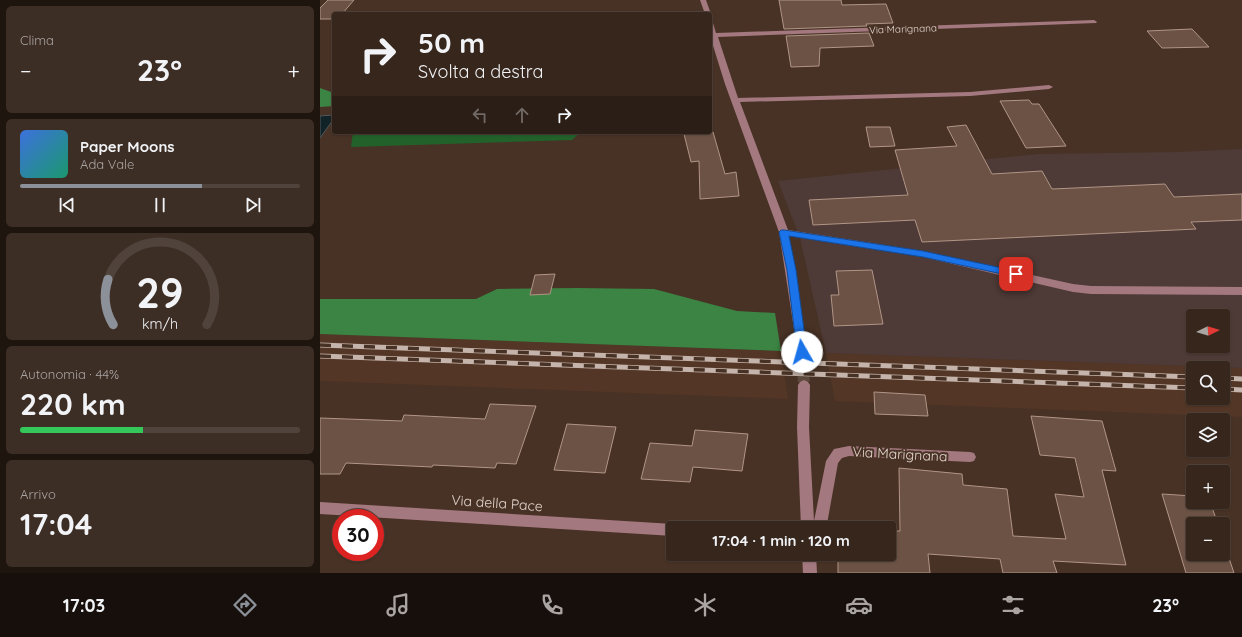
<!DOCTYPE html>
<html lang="it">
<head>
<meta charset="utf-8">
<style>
  body { margin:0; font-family:Quicksand,sans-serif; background:#3d2e25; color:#f1f3f6; height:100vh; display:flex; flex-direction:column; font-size:15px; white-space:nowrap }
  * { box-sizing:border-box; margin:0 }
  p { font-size:13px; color:#aaa5a3 }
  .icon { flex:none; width:22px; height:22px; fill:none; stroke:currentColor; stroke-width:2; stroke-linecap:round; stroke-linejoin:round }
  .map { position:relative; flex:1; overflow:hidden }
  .details { display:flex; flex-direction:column; gap:6px; padding:6px; background:#1e150f; width:320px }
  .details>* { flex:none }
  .banner { position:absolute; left:12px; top:12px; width:380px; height:122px; border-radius:4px; box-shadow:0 1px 3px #0004,0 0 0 1px #50433b; background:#36261c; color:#f1f3f6; overflow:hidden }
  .needle { width:26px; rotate:85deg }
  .buttons { position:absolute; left:866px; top:309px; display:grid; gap:8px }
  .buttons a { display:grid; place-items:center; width:44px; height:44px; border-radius:4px; background:#36261c; box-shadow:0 1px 3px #0004,0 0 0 1px #50433b; font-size:20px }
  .speed { position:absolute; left:12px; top:509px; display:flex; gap:8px; font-size:20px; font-weight:700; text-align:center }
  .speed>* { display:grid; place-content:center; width:52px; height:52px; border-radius:50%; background:#36261c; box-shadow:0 1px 3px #0004,0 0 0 1px #50433b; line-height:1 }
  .speed .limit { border:6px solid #d22; background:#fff; color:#111 }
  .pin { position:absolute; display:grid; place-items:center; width:34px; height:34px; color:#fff; margin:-17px; border-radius:8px; box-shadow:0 2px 6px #0006 }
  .me { position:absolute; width:44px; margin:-22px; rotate:353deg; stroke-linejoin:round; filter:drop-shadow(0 0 3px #0008) }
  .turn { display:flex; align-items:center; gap:14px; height:84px; padding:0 20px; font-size:18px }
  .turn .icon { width:52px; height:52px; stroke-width:2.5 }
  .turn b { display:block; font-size:28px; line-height:34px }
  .lanes { display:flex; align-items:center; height:38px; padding:0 20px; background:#0003; justify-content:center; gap:20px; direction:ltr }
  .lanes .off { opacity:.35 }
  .big { font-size:30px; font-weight:800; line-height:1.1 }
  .details .widget { flex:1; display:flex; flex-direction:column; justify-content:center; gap:6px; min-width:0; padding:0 14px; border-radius:6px; background:#3d2e25 }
  .details .dial { align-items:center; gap:0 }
  .dial svg { height:104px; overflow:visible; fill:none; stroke:#50433b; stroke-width:7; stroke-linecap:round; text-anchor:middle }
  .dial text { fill:#f1f3f6; stroke:none }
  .song { display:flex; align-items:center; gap:12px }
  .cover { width:48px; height:48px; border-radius:6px; background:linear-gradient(135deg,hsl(220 70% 55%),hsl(160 70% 35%)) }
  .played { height:4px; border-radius:2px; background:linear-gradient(90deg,#8c9099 65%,#50433b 65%) }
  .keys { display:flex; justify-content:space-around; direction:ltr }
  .heat { display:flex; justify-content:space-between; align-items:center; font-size:22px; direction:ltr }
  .charge { height:6px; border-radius:3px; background:linear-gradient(90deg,#34c759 44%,#50433b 0) }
  .trip { position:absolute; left:346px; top:521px; width:230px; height:40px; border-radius:4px; background:#36261c; box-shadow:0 1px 3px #0004,0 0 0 1px #50433b; font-weight:800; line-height:40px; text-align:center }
  .menu { display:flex; height:64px; justify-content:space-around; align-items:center; background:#160f0b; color:#aaa5a3 }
  .menu .icon { width:28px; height:28px }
  .menu .active { color:#8c9099 }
  .menu b { font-size:18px; color:#f1f3f6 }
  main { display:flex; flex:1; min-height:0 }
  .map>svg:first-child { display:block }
</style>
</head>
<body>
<main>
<section class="details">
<div class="widget"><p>Clima</p>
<div class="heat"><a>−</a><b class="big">23°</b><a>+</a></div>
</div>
<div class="widget">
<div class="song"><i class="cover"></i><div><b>Paper Moons</b><p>Ada Vale</p></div></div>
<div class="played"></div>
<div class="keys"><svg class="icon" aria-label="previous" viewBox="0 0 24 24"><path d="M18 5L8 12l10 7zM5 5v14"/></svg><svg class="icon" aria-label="pause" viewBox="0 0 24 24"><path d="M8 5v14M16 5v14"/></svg><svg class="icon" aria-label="next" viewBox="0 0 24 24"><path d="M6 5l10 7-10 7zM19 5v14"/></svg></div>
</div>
<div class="widget dial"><svg viewBox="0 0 100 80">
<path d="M14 69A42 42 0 1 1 86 69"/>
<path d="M14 69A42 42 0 0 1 10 34" stroke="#8c9099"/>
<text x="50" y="56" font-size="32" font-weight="700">29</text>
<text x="50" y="72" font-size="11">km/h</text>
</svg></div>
<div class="widget"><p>Autonomia · 44%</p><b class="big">220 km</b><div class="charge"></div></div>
<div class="widget"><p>Arrivo</p><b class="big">17:04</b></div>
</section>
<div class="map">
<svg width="922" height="573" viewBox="0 0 922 573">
  <rect width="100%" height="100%" fill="#483225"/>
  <!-- built -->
  <path fill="#533625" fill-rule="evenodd" d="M 0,334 L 461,351 L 468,399 L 0,381 Z
    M 506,353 L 922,368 L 922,417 L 515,401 ZM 873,368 L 903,368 L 903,398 L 873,398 Z"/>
  <!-- industrial -->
  <path fill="#4e3a36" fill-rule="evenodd" d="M 922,149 L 922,368 L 506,353 L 480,238 L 458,181 L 718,154 L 857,152 ZM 873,316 L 903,316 L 903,346 L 873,346 Z"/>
  <!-- green -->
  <path fill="#23612b" d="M 33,132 L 261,132 L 252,140 L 31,147 Z"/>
  <!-- forest -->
  <path fill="#3b8443" d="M 0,88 L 14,93 L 14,106 L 0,107 Z
    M 257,288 L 334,289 L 417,311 L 455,313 L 461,351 L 0,334 L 0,299 L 156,299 L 177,289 Z"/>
  <!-- water -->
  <path fill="#122328" stroke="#505859" d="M 13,115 L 13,120 L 0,138 L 0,116 Z"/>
  <!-- building -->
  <path fill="#6b5245" stroke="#b19586" d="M 8,0 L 34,0 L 22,14 L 14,14 L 14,19 L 0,19 L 0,8 Z
    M 459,0 L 521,0 L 522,5 L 566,4 L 573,23 L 546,24 L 547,26 L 464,29 Z
    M 872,29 L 889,47 L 842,48 L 827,31 Z
    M 549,33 L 554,46 L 500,48 L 499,66 L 471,67 L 466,36 Z
    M 709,100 L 712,104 L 719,104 L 746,146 L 706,148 L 680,101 Z
    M 646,125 L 672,174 L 722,171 L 732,189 L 845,184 L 854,197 L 922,194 L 922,220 L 871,222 L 876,229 L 602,242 L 595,220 L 493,225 L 489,200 L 588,195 L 575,150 L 637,146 L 627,127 Z
    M 546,127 L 570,127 L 575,146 L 550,147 Z
    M 380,132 L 393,132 L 405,174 L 416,172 L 419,196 L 380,199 L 379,161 L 371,162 L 364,134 Z
    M 552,270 L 563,324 L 514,326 L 511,295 L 519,295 L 516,271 Z
    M 235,274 L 230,294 L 210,295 L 215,275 Z
    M 554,392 L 605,395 L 608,416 L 555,414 Z
    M 170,404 L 216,406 L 196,464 L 177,463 L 175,468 L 113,465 L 112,467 L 26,463 L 20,474 L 0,474 L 0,418 L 82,421 L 84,415 L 165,419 Z
    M 711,416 L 782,421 L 796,471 L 782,470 L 806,565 L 733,561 L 737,573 L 683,573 L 680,559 L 608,554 L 610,573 L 518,573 L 518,554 L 569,554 L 569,531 L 580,531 L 579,468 L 642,474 L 643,485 L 687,489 L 693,536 L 746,539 L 735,494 L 764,497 L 755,458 L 720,455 Z
    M 247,424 L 296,427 L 285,473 L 234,470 Z
    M 375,430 L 428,434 L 422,471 L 373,467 L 370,482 L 321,479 L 330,443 L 372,446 Z
    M 842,494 L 873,496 L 873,502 L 890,502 L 898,524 L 873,524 L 873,554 L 903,554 L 903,540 L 914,573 L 866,573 Z"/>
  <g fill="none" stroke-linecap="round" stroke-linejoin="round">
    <!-- minor-tunnel -->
    <path stroke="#5f4a3e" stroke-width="12" stroke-dasharray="12 6" stroke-linecap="butt" d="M 482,352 L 484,385"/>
    <!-- minor -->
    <path fill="#a3787f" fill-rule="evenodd" d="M 380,0 L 386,0 L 391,14 L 390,15 L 390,14 L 385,14 Z
      M 774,20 L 777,22 L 776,23 L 398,37 L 418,98 L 650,92 L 729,85 L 733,87 L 729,89 L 650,96 L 420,102 L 468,230 L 603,251 L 753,284 L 771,286 L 922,287 L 922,295 L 771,294 L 753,292 L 603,257 L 469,236 L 487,352 L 486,355 L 482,356 L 478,355 L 459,232 L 405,84 L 390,36 L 390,21 L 393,23 L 396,33 Z
      M 484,380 L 488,382 L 490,385 L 489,427 L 494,521 L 506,461 L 514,449 L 529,446 L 650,452 L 654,453 L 656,457 L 654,461 L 650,462 L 529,456 L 522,458 L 518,463 L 507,524 L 504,528 L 481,528 L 477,427 L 478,385 L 480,382 Z
      M 0,502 L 353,524 L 358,526 L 359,528 L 353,528 L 353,536 L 0,514 Z
      M 482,554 L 496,554 L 497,573 L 483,573 Z"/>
    <!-- rail casing -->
    <g stroke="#c5b4ab" stroke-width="5">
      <path id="rail" d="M 0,345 L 873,377
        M 0,356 L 873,388
        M 903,378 L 922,379
        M 903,389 L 922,390"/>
    </g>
    <!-- rail -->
    <use href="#rail" stroke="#483225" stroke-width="3.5" stroke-dasharray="11" stroke-linecap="butt"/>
  </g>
  <!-- route -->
  <path fill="#1a73e8" stroke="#114b97" d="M 461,230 L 464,230 L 603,251 L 696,271 L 700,274 L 696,277 L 603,257 L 469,236 L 476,270 L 487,352 L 485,355 L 479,355 L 477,352 L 467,270 L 459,232 Z"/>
  <g text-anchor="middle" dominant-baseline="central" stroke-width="4" stroke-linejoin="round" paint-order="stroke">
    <!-- far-street labels -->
    <g font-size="10" fill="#e2d3cb" stroke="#483225">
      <text transform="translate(583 29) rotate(-2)">Via Marignana</text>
    </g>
    <!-- near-street labels -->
    <g font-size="14" fill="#e2d3cb" stroke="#483225">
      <text transform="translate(580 454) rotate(3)">Via Marignana</text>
      <text transform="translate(177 503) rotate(4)">Via della Pace</text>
    </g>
  </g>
</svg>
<div class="buttons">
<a><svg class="needle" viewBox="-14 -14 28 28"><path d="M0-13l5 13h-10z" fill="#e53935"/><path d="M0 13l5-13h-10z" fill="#aaa5a3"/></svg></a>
<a><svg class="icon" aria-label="search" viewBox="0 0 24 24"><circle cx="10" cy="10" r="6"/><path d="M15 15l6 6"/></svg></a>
<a><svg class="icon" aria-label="layers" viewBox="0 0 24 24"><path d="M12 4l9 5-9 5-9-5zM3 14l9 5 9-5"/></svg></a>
<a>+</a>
<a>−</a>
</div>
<div class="speed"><div class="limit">30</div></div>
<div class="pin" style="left:696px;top:274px;background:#d93025"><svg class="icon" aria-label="arrive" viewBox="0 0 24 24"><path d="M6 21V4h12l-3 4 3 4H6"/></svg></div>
<svg class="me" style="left:482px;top:352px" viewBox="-20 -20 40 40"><circle r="19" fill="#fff"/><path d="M0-13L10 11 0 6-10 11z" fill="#1a73e8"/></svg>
<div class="trip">17:04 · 1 min · 120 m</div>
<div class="banner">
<div class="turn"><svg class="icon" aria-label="right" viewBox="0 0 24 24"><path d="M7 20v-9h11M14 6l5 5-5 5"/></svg><div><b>50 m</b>Svolta a destra</div></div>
<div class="lanes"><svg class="icon off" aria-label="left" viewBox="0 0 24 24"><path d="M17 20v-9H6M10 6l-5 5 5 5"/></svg><svg class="icon off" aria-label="ahead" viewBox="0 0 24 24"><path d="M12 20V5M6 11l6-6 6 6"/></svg><svg class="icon" aria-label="right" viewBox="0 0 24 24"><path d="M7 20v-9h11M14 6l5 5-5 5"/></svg></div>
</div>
</div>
</main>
<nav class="menu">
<b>17:03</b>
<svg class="icon active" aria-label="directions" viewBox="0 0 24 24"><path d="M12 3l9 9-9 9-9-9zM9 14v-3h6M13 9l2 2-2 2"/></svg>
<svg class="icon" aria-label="music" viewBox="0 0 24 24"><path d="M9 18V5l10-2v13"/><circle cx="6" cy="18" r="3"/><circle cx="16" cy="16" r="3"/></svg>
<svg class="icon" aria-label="phone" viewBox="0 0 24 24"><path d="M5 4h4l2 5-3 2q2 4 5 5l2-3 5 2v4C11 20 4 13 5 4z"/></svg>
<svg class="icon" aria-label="climate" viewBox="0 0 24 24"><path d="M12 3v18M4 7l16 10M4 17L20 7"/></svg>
<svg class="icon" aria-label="car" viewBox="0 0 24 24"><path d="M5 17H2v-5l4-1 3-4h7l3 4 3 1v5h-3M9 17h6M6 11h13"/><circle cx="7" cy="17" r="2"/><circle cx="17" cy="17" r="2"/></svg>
<svg class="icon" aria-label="filters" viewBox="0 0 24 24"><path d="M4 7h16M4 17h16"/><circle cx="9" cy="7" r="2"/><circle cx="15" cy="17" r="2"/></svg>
<b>23°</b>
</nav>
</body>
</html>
